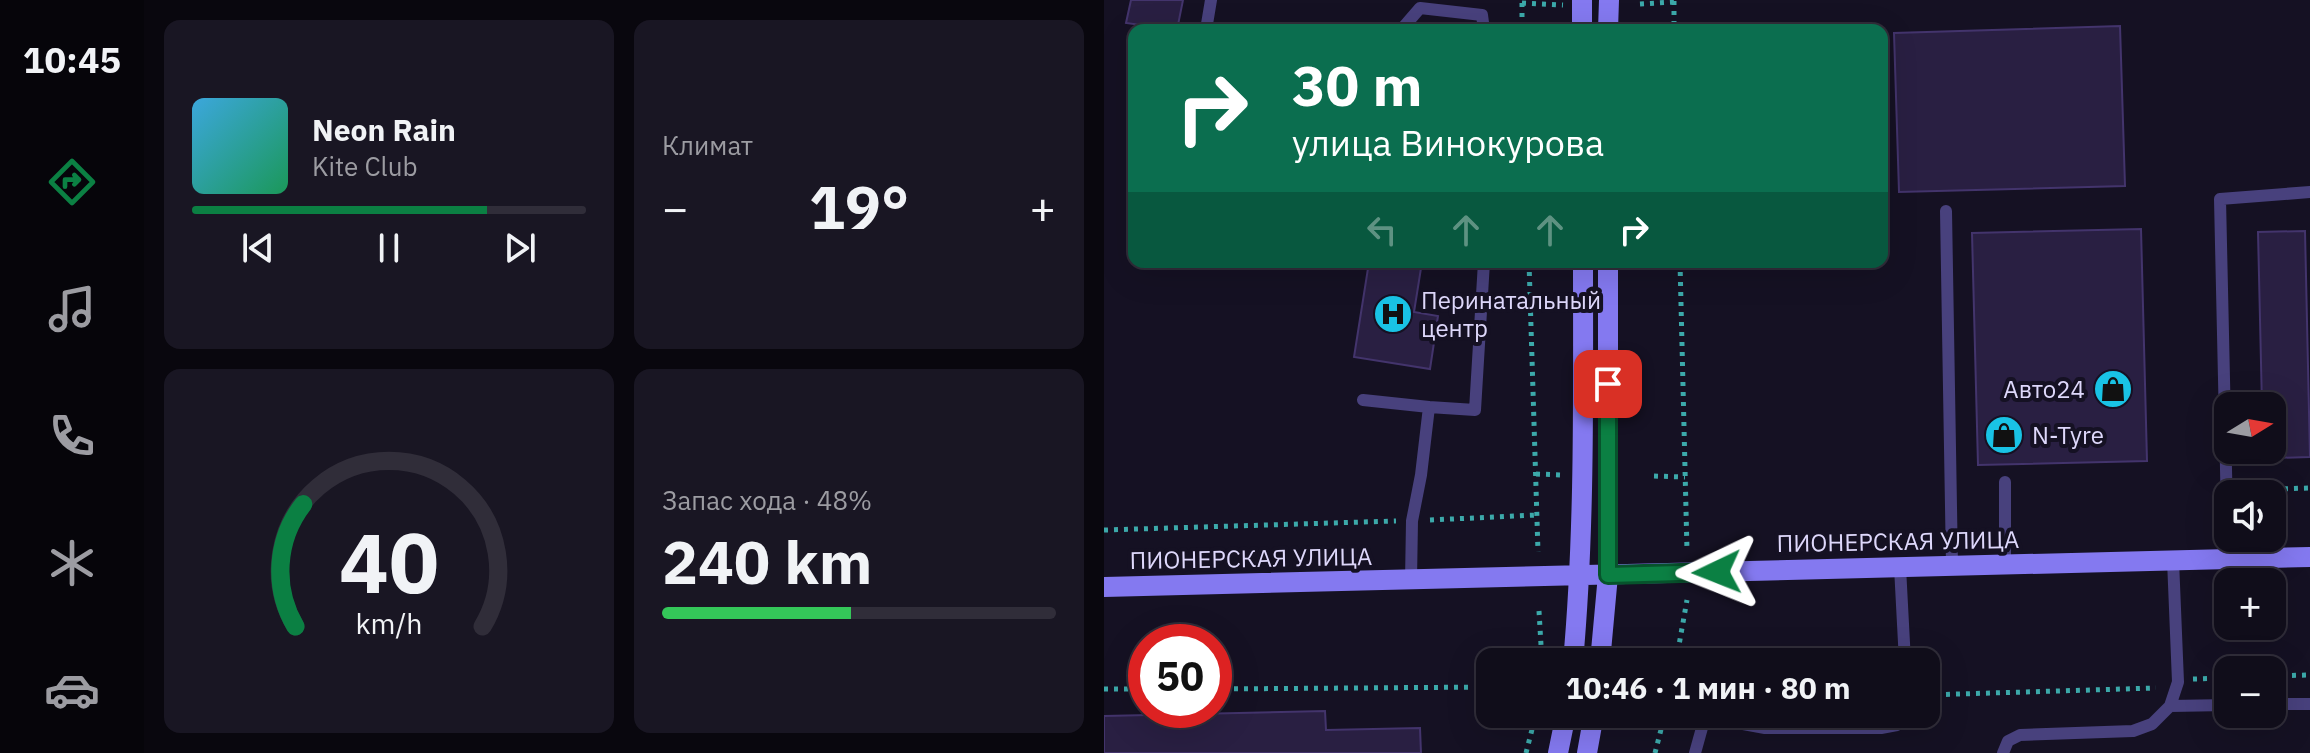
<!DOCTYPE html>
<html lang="ru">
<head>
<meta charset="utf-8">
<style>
  body { margin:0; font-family:"IBM Plex Sans",sans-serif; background:#191623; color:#f1f3f6; height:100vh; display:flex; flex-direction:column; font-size:30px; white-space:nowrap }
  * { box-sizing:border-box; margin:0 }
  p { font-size:26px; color:#9c9ca2 }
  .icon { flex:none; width:44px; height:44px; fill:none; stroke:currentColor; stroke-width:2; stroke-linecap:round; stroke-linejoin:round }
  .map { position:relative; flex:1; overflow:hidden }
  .details { display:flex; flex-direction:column; gap:20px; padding:20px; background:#09070e; width:960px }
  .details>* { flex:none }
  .top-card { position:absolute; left:24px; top:24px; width:760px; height:244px; border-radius:16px; box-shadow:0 8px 32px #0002,0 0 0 2px #302d39; background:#0b6e4f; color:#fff; overflow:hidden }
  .needle { width:52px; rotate:79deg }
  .fabs { position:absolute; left:1110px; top:392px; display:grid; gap:16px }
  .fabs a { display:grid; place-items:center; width:72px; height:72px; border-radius:16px; background:#100d1a; box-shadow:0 8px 32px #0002,0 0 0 2px #302d39; font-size:40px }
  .speed { position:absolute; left:24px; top:624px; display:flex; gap:16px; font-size:40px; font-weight:700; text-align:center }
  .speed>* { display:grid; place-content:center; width:104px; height:104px; border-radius:50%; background:#100d1a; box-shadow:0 8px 32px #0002,0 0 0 2px #302d39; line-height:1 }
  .speed .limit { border:12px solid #d22; background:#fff; color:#111 }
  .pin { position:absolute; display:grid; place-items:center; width:68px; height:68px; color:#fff; margin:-34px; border-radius:16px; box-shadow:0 4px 12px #0006 }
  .me { position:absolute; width:88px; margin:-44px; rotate:268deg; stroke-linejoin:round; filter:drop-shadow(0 0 6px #0008) }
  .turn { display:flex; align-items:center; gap:28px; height:168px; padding:0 32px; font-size:36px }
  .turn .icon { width:104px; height:104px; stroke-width:2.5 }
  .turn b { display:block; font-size:56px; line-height:68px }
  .lanes { display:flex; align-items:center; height:76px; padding:0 32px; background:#0003; justify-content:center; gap:40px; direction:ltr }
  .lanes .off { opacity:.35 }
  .big { font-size:60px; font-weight:700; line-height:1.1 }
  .details .tile { flex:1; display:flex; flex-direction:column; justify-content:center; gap:12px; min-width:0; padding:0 28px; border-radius:16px; background:#191623 }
  .details .dial { align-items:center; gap:0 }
  .dial svg { height:208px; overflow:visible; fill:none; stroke:#302d39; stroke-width:7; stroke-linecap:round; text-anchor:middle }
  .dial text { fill:#f1f3f6; stroke:none }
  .song { display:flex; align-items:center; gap:24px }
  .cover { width:96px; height:96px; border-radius:12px; background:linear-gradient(135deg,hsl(200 70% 55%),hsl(150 70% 35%)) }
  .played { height:8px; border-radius:4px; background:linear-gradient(90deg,#0b8043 75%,#302d39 75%) }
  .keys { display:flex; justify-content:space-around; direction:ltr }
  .heat { display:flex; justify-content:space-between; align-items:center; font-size:44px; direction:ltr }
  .charge { height:12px; border-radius:6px; background:linear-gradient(90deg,#34c759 48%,#302d39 0) }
  .details .tiles { flex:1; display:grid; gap:20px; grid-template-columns:repeat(2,1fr) }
  .trip { position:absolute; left:372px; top:648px; width:464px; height:80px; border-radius:16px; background:#100d1a; box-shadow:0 8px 32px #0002,0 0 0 2px #302d39; font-weight:700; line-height:80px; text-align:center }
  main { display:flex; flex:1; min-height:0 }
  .tab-bar { display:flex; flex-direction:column; width:144px; justify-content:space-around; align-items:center; background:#06050a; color:#9c9ca2 }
  .tab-bar .icon { width:56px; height:56px }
  .tab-bar .active { color:#0b8043 }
  .tab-bar b { font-size:36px; color:#f1f3f6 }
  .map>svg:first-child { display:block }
</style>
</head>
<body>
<main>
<nav class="tab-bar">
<b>10:45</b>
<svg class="icon active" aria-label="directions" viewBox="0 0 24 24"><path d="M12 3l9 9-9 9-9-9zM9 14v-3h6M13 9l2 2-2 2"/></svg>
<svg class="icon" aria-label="music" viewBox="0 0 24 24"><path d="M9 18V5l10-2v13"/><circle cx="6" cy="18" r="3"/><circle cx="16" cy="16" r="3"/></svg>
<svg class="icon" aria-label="phone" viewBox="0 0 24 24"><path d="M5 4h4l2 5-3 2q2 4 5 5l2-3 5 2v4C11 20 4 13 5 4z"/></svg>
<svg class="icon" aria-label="climate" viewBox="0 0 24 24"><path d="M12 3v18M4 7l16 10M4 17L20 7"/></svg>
<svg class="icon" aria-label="car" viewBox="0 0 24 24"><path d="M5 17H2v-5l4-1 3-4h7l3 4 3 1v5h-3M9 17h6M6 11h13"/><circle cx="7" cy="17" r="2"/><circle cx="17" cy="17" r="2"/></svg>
</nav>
<section class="details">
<div class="tiles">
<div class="tile">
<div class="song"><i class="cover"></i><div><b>Neon Rain</b><p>Kite Club</p></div></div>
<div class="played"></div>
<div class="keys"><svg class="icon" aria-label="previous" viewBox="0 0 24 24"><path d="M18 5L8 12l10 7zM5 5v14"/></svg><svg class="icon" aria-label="pause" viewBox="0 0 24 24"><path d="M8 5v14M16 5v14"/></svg><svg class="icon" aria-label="next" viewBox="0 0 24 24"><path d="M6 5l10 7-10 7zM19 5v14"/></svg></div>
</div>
<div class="tile"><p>Климат</p>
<div class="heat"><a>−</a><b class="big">19°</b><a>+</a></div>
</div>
<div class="tile dial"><svg viewBox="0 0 100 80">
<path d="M14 69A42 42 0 1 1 86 69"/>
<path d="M14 69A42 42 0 0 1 17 22" stroke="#0b8043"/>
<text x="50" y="56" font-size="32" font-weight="700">40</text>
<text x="50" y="72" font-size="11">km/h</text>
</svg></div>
<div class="tile"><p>Запас хода · 48%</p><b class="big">240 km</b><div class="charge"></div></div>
</div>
</section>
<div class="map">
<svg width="1206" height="753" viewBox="0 0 1206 753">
  <rect width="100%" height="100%" fill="#151123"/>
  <!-- building -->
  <path fill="#291f42" stroke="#43346c" stroke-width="2" d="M 27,0 L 79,0 L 73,30 L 22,23 Z
    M 1016,26 L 1021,186 L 795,192 L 790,33 Z
    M 1037,229 L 1043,461 L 874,465 L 868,233 Z
    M 1201,231 L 1206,457 L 1168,458 L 1168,406 L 1158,406 L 1154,232 Z
    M 265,262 L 318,262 L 310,312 L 334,316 L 326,369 L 250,357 Z
    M 221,711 L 222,730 L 316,728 L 317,753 L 0,753 L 0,716 Z"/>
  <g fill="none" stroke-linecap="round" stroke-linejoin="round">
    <!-- path -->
    <path stroke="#3ca9aa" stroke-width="5" stroke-dasharray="4 6" stroke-linecap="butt" d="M 570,1 L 570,30
      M 418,3 L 459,5
      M 418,3 L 418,30
      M 536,4 L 570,2
      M 425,262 L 434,552
      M 576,262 L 583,551
      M 432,474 L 459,475
      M 550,476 L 581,477
      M 1140,490 L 1206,488
      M 326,520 L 433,515
      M 0,530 L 292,521
      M 435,611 L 438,662
      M 572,662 L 583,600
      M 1168,676 L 1206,675
      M 1089,679 L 1124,678
      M 0,689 L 42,689
      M 110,689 L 386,687
      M 822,695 L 1052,688
      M 422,753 L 432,714
      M 551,753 L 561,714"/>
    <!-- lane -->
    <path stroke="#48417d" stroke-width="12" d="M 102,30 L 107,0
      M 297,30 L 316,8 L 378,15 L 380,30
      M 842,211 L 848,566
      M 259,400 L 325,407
      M 1124,559 L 1116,199 L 1206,192
      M 901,565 L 901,482
      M 796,567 L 801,662
      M 307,580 L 308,521 L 317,475 L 325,407 L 371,410 L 380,262
      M 1168,704 L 1206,704
      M 1066,706 L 1124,705
      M 591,753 L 601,717 L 661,728 L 777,728 L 793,725 L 801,714
      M 899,753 L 904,741 L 916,735 L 1029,731 L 1048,724 L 1066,706 L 1074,682 L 1069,560"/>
    <!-- secondary -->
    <path stroke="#8479f0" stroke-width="20" d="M 478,0 L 478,30
      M 504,30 L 505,0
      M 0,587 L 1206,557
      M 469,662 C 481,529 479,396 479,262
      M 496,662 L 504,575 L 504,262
      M 454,753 L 462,714
      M 483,753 L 490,714"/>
  </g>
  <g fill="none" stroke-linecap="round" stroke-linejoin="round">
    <!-- route casing -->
    <g stroke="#07532c" stroke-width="20">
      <path id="route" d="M 504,384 L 504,575 L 613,572"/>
    </g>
    <!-- route -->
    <use href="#route" stroke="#0b8043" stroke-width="14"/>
  </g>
  <!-- icons -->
  <defs>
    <g id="hospital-disc" transform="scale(2)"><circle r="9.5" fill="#19c3e5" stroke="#151123"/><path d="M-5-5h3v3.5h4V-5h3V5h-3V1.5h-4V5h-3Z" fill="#111"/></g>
    <g id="shop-disc" transform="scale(2)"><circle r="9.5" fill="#19c3e5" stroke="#151123"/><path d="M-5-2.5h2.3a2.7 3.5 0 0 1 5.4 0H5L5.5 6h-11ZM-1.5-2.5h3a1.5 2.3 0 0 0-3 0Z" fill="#111"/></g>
  </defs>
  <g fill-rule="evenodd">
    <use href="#hospital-disc" x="289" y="314"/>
    <use href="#shop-disc" x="1009" y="389"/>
    <use href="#shop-disc" x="900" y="435"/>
  </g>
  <g text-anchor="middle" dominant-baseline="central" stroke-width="8" stroke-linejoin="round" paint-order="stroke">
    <!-- poi labels -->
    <g font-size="24" fill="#ded8fb" stroke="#151123" text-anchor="start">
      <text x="317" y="300">Перинатальный<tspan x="317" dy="28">центр</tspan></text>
      <text x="981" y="389" text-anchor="end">Авто24</text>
      <text x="928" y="435">N-Tyre</text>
    </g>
    <!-- street labels -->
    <g font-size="24" fill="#ded8fb" stroke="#151123">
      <text transform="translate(794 541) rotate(-1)">ПИОНЕРСКАЯ УЛИЦА</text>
      <text transform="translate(147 558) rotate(-1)">ПИОНЕРСКАЯ УЛИЦА</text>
    </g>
  </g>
</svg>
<div class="fabs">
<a><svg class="needle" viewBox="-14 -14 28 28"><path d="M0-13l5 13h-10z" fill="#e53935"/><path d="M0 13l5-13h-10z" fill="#9c9ca2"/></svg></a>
<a><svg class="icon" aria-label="sound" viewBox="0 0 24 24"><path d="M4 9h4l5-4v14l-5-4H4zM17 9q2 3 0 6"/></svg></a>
<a>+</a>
<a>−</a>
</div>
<div class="speed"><div class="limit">50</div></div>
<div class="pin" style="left:504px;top:384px;background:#d93025"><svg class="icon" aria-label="arrive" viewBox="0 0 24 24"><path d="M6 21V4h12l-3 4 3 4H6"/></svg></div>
<svg class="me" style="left:613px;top:572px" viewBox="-20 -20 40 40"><path d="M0-17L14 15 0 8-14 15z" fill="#0b8043" stroke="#fff" stroke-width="4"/></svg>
<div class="trip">10:46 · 1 мин · 80 m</div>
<div class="top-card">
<div class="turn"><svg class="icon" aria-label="right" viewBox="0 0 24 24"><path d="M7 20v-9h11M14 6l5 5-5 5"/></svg><div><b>30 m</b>улица Винокурова</div></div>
<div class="lanes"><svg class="icon off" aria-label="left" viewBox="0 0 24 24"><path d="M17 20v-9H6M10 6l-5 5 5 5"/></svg><svg class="icon off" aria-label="ahead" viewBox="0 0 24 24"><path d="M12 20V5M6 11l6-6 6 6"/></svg><svg class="icon off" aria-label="ahead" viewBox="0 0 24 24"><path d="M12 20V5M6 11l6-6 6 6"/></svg><svg class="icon" aria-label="right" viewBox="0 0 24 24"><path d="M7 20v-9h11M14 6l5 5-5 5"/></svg></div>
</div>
</div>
</main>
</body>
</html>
